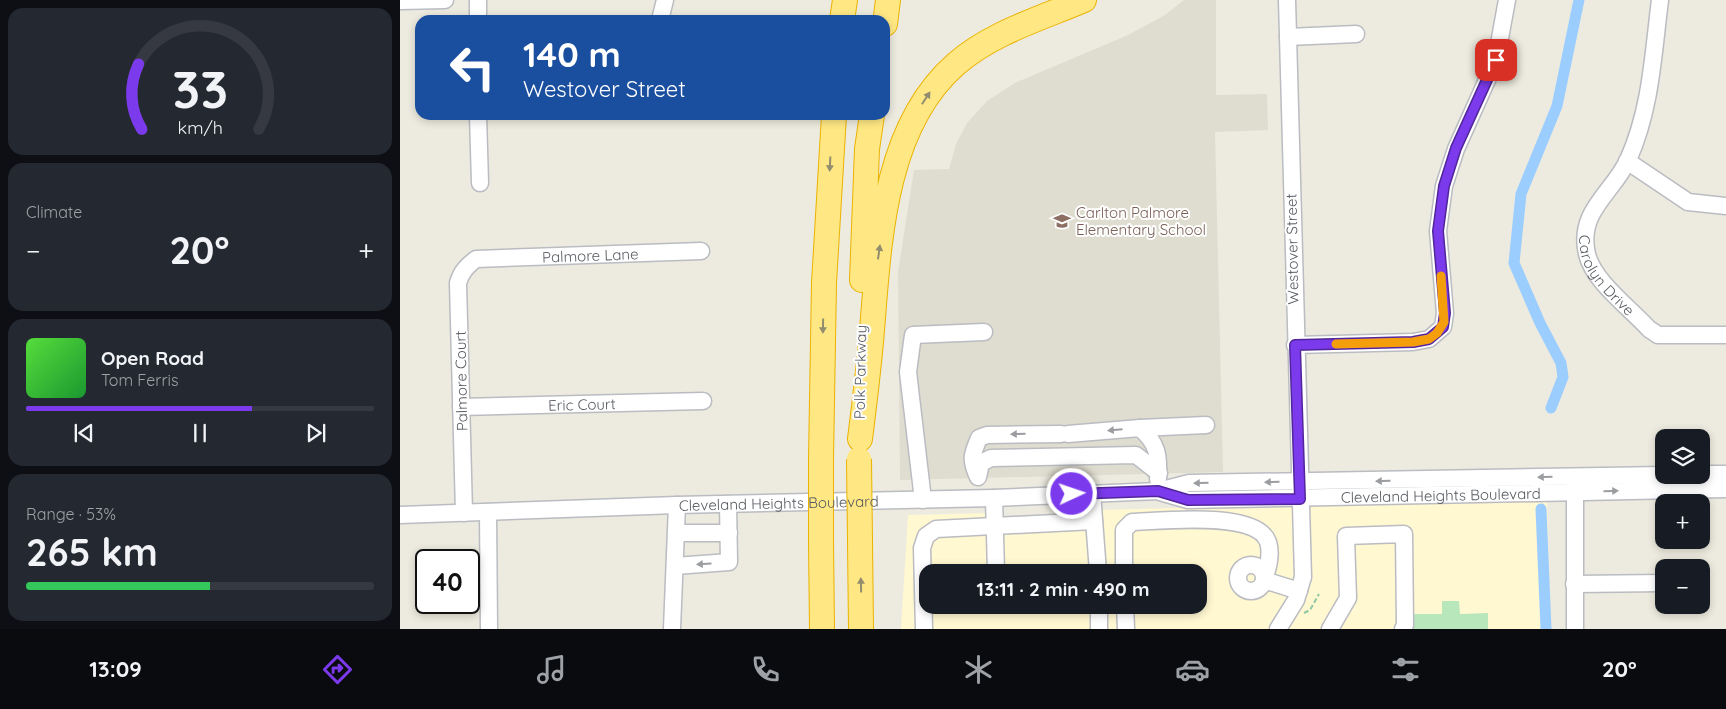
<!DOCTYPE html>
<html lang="en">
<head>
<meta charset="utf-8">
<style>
  body { margin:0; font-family:Quicksand,sans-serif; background:#242831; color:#f1f3f6; height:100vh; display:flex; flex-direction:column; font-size:19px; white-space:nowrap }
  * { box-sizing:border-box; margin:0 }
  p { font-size:16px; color:#9ea1a6 }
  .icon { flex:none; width:28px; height:28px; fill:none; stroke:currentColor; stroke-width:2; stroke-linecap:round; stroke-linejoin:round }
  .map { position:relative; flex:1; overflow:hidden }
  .panel { display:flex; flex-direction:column; gap:8px; padding:8px; background:#0d0f14; width:400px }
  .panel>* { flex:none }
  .hud { position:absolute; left:15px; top:15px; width:475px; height:105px; border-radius:15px; box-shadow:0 2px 8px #0003; background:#1a4fa0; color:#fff; overflow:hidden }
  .buttons { position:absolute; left:1255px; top:429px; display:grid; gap:10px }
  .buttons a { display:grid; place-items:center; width:55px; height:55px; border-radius:10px; background:#171b24; box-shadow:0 2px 8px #0003; font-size:25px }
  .speed { position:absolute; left:15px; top:549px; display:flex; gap:10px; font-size:25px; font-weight:700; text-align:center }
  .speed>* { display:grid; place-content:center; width:65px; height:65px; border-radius:50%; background:#171b24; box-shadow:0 2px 8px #0003; line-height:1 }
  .speed .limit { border:2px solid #111; border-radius:8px; background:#fff; color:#111 }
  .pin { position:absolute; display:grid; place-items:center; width:42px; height:42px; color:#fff; margin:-21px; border-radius:10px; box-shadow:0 2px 8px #0006 }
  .me { position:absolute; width:55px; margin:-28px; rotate:87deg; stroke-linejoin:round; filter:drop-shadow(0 0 4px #0008) }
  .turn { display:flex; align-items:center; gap:18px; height:105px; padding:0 25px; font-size:22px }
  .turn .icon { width:65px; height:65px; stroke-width:2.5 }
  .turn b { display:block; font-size:35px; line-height:42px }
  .big { font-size:38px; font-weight:700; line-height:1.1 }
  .panel .card { flex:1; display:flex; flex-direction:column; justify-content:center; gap:8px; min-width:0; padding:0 18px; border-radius:15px; background:#242831 }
  .panel .dial { align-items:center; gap:0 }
  .dial svg { height:130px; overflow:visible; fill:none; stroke:#363941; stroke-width:7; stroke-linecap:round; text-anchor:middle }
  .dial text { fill:#f1f3f6; stroke:none }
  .song { display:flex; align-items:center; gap:15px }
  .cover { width:60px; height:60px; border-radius:8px; background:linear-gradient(135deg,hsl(110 70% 55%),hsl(130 70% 35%)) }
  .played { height:5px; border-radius:2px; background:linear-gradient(90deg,#7c3aed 65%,#363941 65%) }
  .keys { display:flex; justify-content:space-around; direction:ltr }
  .heat { display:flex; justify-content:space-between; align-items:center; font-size:28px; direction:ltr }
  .charge { height:8px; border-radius:4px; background:linear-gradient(90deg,#34c759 53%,#363941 0) }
  .trip { position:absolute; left:519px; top:564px; width:288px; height:50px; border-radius:15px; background:#171b24; box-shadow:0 2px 8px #0003; font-weight:700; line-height:50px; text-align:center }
  .dock { display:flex; height:80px; justify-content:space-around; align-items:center; background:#090b0e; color:#9ea1a6 }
  .dock .icon { width:35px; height:35px }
  .dock .active { color:#7c3aed }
  .dock b { font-size:22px; color:#f1f3f6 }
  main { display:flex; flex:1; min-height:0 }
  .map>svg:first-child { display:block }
</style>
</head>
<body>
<main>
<section class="panel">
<div class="card dial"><svg viewBox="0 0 100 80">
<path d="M14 69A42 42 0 1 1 86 69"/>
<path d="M14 69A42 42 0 0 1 12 29" stroke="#7c3aed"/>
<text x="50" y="56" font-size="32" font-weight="700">33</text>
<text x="50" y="72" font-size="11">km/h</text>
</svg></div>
<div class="card"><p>Climate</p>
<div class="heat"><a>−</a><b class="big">20°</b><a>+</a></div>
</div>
<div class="card">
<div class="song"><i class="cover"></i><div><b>Open Road</b><p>Tom Ferris</p></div></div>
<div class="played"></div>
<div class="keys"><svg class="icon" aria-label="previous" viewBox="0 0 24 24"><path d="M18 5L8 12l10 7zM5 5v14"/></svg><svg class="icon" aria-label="pause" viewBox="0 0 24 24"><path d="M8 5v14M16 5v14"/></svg><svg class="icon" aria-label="next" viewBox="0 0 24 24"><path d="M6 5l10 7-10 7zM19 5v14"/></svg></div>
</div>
<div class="card"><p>Range · 53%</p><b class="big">265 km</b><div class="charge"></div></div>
</section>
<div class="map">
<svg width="1326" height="629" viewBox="0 0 1326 629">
  <rect width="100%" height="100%" fill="#edebdf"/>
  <!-- commercial -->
  <path fill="#fff8d1" d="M 1147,498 L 1150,629 L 886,629 L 902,602 L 906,504 Z
    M 893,505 L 896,577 L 893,590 L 871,629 L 705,629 L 705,605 L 798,605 L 798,572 L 705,572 L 699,510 Z
    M 588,513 L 588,521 L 532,525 L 518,629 L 501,629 L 508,515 Z
    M 689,527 L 692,572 L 602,572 L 601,531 Z
    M 588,533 L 589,572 L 529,572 L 529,549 L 532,539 L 538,534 Z
    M 530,605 L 692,605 L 693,629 L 530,629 Z"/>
  <!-- education -->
  <path fill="#dfddcf" d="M 784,0 L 816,0 L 816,95 L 867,94 L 868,130 L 815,132 L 823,472 L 500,480 L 498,272 L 514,170 L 549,169 L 556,144 L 567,123 L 587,101 L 615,83 L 728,35 L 765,15 Z"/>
  <!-- green -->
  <path fill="#b8e7bc" d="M 1042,601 L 1059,601 L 1060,614 L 1088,613 L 1088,629 L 1000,629 L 999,614 L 1042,614 Z"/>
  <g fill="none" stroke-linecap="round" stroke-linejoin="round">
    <!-- canal -->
    <path stroke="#9ccdff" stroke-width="11" d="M 1151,408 L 1163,377 L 1161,363 L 1140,323 L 1114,263 L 1121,194 L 1157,106 L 1179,0
      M 1141,509 L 1146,629"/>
    <!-- minor casing -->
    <g stroke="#babcc2" stroke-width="19">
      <g id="minor">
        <path d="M 78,0 L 78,20"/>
        <path id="s1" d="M 1260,0 C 1253,55 1251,109 1228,160 C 1213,193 1177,211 1187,254 C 1193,281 1230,308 1249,329 L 1258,335 L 1326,335"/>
        <path d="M 0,1 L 45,0"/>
        <path d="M 260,20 L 265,0"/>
        <path d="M 888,37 L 956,34"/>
        <path d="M 78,115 L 80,183"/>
        <path d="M 1227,161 L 1288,202 L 1326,206"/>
        <path d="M 895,345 L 1013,342 L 1029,339 L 1043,327 L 1045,313 L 1038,231 L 1044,186 L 1056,149 L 1096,60 L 1107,0"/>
        <path id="s2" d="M 61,407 L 303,401"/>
        <path d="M 740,428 L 806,425"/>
        <path d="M 668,434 L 740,428 C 758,444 759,455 758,479"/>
        <path d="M 1301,474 L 1326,474"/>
        <path d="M 577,475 C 570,458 572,455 579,438 L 587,435 L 661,434"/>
        <path d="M 578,477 L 581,463 L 591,458 L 736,455 L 759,473"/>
        <path d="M 1175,481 L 1175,629"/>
        <path id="s3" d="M 760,492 L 788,500 L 1326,489"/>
        <path d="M 692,493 L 698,572"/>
        <path d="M 594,498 L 596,572"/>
        <path d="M 523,500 L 508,372 L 513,335 L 584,332"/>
        <path d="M 88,512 L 89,629"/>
        <path id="s4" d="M 64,513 L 58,283 C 61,272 67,266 76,259 L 301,251"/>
        <path id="s5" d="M 0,515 L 277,505 L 594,498 L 758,491 L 789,483 L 1264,475"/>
        <path d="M 277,533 L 329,533"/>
        <circle cx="851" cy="578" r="13"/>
        <path d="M 275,566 L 329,562 L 328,504"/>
        <path d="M 724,572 L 724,530 L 732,522 C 760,521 857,510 868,542 C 872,554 868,568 864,580 L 899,591"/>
        <path d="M 1174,584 L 1264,583"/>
        <path d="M 699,605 L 699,629"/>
        <path d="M 725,605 L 726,629"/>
        <path d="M 272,629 L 277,505"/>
        <path d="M 524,629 L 522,548 L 526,536 L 536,529 L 694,521"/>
        <path d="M 878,629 L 896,600 L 903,577 L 887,0"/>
        <path d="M 930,629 L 948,598 L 946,536 L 1004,534 L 1005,625 L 1003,629"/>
      </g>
    </g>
    <!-- highway casing -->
    <g stroke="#ebb200" stroke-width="26">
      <path id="highway" d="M 442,20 L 445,0
        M 485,24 L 488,0
        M 462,280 L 467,149 L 472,115
        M 460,439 C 464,407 468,375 471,342 C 479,250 481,129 556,64 C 591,33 642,18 684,0
        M 421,459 L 424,283 L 434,115
        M 460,541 L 461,629
        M 421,542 L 422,629"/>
    </g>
    <!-- path -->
    <path stroke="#91c8a4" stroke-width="2" stroke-dasharray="5 2.5" stroke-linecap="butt" d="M 904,613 L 910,610 L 919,594"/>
    <!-- minor -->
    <use href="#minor" stroke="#fff" stroke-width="16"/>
    <!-- highway -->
    <use href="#highway" stroke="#ffe883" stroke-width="24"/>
    <!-- highway-bridge casing -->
    <g stroke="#ebb200" stroke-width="26" stroke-linecap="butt">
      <path id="highway-bridge" d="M 459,459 L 460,541
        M 421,542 L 421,459"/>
    </g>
    <!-- highway-bridge -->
    <use href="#highway-bridge" stroke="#ffe883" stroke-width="24"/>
  </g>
  <!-- one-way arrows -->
  <defs><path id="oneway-solid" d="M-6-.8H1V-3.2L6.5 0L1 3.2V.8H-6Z" transform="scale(1.25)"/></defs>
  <g fill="#928d6e">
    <use href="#oneway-solid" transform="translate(526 98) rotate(-57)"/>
    <use href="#oneway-solid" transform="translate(430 164) rotate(93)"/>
    <use href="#oneway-solid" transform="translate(479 252) rotate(-82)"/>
    <use href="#oneway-solid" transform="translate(423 326) rotate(91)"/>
    <use href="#oneway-solid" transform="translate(461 585) rotate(-91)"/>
  </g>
  <g fill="#9b9da1">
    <use href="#oneway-solid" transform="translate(715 430) rotate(175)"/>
    <use href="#oneway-solid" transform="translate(618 434) rotate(179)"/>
    <use href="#oneway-solid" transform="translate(1145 477) rotate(178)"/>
    <use href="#oneway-solid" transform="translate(983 481) rotate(179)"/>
    <use href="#oneway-solid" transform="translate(872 482) rotate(179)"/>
    <use href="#oneway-solid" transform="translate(801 483) rotate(179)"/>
    <use href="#oneway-solid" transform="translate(1211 491) rotate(-1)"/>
    <use href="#oneway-solid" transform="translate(304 564) rotate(177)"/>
  </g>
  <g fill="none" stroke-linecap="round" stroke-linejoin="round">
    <!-- route casing -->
    <g stroke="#51269a" stroke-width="12">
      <path id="route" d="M 672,494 L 758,491 L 788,500 L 900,499 L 895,345 L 1013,342 L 1029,339 L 1043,327 L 1045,313 L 1038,231 L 1044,186 L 1056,148 L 1096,60"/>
    </g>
    <!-- route -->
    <use href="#route" stroke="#7c3aed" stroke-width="9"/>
    <!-- slow -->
    <path stroke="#f59e0b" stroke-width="9" d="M 936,344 L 1013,342 L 1029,339 L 1037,333 L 1044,322 L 1041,276"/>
  </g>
  <!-- icons -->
  <defs>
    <g id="school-bare" transform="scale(1.35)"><path d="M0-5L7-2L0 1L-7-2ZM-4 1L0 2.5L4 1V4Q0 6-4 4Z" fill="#8d6e63" stroke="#fff" stroke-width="2.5" paint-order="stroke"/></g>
  </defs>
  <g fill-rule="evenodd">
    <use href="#school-bare" x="662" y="221"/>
  </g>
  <g text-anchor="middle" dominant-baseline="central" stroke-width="4" stroke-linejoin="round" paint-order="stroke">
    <!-- education labels -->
    <g font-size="15" fill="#785e54" stroke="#fff" text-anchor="start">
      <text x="676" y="212">Carlton Palmore<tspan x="676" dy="17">Elementary School</tspan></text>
    </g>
    <!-- street labels -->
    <g font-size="15" fill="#585c62" stroke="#fff">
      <text transform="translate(892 249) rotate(-91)">Westover Street</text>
      <text stroke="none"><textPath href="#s4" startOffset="375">Palmore Lane</textPath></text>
      <text stroke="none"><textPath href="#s1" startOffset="298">Carolyn Drive</textPath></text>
      <text transform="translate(460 372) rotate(-89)">Polk Parkway</text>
      <text transform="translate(61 381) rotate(-91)">Palmore Court</text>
      <text stroke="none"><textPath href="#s2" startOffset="121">Eric Court</textPath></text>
      <text stroke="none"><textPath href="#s3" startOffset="282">Cleveland Heights Boulevard</textPath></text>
      <text stroke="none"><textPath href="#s5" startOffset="379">Cleveland Heights Boulevard</textPath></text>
    </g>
  </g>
</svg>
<div class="buttons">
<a><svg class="icon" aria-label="layers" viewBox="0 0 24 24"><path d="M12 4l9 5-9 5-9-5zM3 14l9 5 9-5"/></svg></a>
<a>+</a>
<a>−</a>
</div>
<div class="speed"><div class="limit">40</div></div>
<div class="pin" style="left:1096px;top:60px;background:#d93025"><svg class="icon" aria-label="arrive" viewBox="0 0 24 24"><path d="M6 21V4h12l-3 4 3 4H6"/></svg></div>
<svg class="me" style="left:672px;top:494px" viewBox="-20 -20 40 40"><circle r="17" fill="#7c3aed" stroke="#fff" stroke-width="3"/><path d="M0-11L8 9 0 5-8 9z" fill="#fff"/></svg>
<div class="trip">13:11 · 2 min · 490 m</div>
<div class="hud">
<div class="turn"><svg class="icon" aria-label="left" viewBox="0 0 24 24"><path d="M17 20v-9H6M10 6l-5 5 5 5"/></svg><div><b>140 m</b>Westover Street</div></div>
</div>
</div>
</main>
<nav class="dock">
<b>13:09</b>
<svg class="icon active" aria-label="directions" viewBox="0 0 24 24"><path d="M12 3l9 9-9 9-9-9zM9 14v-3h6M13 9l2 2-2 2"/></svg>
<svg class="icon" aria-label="music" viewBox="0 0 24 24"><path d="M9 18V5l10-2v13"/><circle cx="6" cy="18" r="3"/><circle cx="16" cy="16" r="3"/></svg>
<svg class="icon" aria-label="phone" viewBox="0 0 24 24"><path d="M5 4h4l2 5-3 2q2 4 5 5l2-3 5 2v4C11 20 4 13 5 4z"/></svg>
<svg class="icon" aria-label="climate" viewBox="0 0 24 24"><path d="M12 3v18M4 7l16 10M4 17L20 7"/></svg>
<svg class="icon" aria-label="car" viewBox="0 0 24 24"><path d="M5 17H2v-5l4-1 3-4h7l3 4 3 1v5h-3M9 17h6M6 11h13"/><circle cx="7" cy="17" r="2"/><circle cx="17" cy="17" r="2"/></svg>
<svg class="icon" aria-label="filters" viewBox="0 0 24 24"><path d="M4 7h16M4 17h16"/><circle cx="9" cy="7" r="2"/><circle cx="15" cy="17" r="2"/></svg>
<b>20°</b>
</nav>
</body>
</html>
